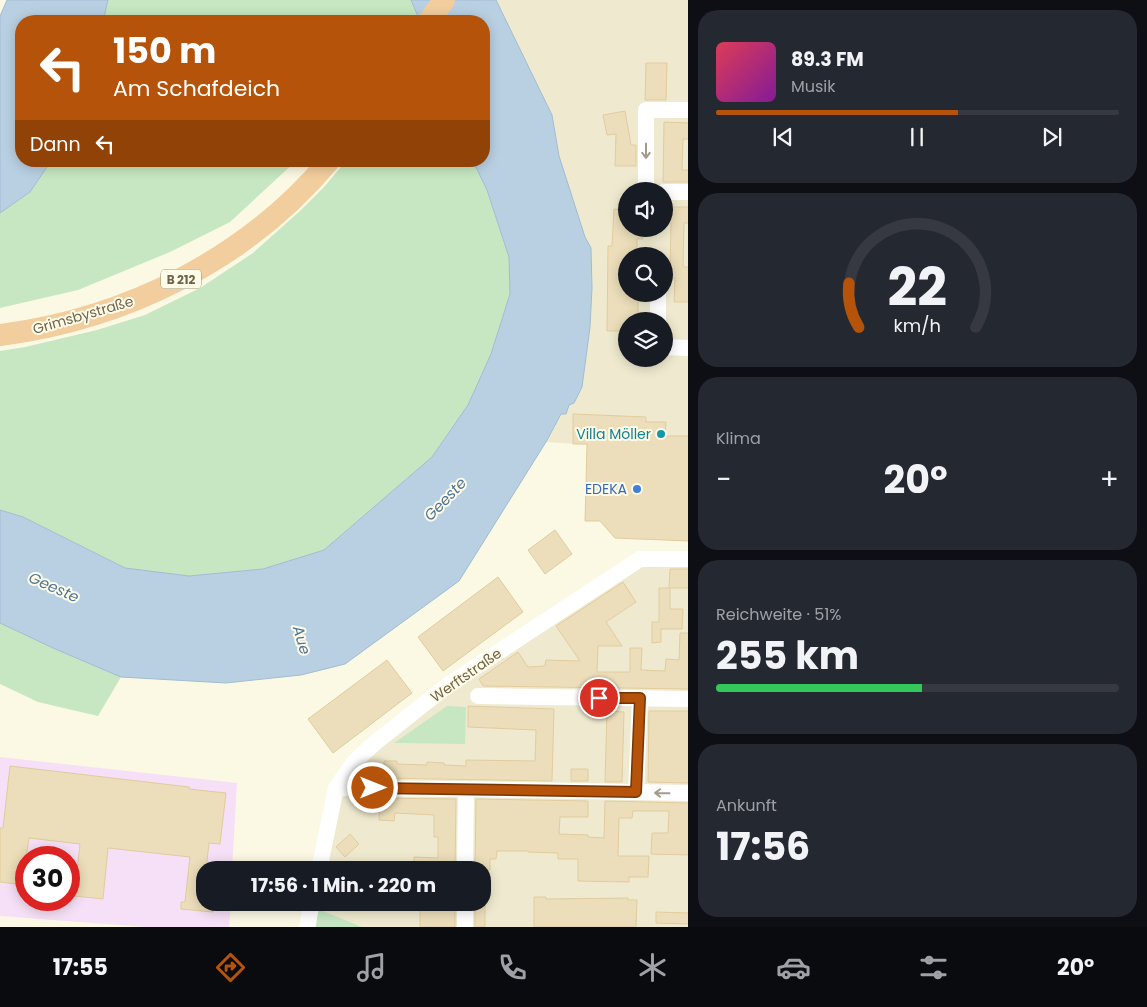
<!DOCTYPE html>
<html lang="de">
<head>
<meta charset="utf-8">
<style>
  body { margin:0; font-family:Poppins,sans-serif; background:#242831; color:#f1f3f6; height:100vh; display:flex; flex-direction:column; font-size:19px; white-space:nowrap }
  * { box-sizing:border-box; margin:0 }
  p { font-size:16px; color:#9ea1a6 }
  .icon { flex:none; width:28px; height:28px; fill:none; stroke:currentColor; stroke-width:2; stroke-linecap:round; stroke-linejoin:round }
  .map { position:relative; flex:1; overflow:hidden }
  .sheet { display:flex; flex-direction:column; gap:10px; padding:10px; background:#0d0f14; width:459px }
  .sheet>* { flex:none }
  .banner { position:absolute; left:15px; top:15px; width:475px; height:152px; border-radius:20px; box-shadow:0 2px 12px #0003; background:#b45309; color:#fff; overflow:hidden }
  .fabs { position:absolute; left:618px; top:182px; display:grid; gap:10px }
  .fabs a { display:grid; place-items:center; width:55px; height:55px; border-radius:50%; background:#171b24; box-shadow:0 2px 12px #0003; font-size:25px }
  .speed { position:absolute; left:15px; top:846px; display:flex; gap:10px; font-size:25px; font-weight:700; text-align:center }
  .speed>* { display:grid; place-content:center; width:65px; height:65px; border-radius:50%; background:#171b24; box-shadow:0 2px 12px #0003; line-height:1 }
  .speed .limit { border:8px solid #d22; background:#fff; color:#111 }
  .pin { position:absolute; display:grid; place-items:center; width:42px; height:42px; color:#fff; margin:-21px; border:2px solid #fff; border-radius:50%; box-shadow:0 1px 5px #0007 }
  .me { position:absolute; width:55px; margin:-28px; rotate:90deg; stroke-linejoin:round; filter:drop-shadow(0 0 4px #0008) }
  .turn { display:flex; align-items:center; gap:18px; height:105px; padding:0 15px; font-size:22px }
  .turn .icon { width:65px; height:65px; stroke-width:2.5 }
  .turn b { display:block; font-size:35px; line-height:42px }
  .then { display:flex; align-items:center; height:48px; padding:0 15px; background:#0003; gap:10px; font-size:19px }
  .big { font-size:38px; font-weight:700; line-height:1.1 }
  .sheet .tile { flex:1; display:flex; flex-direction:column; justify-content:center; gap:8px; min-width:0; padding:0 18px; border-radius:20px; background:#242831 }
  .sheet .dial { align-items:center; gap:0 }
  .dial svg { height:130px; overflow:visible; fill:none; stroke:#363941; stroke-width:7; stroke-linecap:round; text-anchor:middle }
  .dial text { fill:#f1f3f6; stroke:none }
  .song { display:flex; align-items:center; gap:15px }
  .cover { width:60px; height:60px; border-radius:8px; background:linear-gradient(135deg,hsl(350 70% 55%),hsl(290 70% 35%)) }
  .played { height:5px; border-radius:2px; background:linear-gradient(90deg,#b45309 60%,#363941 60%) }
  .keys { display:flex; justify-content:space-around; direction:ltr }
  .heat { display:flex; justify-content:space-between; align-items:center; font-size:28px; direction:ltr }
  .charge { height:8px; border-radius:4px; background:linear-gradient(90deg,#34c759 51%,#363941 0) }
  .trip { position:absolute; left:196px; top:861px; width:295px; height:50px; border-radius:20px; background:#171b24; box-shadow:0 2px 12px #0003; font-weight:700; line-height:50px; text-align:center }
  .tabs { display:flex; height:80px; justify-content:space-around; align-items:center; background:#090b0e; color:#9ea1a6 }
  .tabs .icon { width:35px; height:35px }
  .tabs .on { color:#b45309 }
  .tabs b { font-size:22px; color:#f1f3f6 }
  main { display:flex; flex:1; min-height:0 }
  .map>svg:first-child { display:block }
</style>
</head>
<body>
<main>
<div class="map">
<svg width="689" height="927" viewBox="0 0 689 927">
  <rect width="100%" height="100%" fill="#fbf9e3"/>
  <!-- residential -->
  <path fill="#efeacf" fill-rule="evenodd" d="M 496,0 L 688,0 L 688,449 L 638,448 L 546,442 L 561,414 L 569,405 L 582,387 L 590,327 L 591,248 L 585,237 L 559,156 L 552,115 ZM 626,191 L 664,191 L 664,229 L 626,229 ZM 626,256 L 664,256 L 664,294 L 626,294 ZM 626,321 L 664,321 L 664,359 L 626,359 Z
    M 688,562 L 688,927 L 316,927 L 320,903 L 482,902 L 482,870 L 326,870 L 340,794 L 357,767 L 451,692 L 639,563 Z"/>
  <!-- education -->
  <path fill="#f6e0f7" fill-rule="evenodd" d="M 0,757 L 237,783 L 232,870 L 205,870 L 205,902 L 231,903 L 229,927 L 146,927 L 0,916 ZM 26,858 L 69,858 L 69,900 L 26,900 Z"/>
  <!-- green -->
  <path fill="#c6e7c2" d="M 108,0 L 411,0 L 420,21 L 103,21 Z
    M 51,161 L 296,161 L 230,222 L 170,252 L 78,290 L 0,308 L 0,213 L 30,192 Z
    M 346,161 L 473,161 L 487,190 L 509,256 L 510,294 L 491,354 L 468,405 L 432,457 L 324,550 L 263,569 L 189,576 L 125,568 L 23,517 L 0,510 L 0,351 L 25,347 L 97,330 L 145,315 L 200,288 L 253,253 L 301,210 L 324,187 Z
    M 0,623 L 53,648 L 121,677 L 98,716 L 38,702 L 0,684 Z
    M 447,706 L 466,707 L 465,744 L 394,743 Z
    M 318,909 L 362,927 L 316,927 Z"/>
  <!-- water -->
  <path fill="#b9d0e3" stroke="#9fbcd4" d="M 7,0 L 108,0 L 103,21 L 21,21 L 21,161 L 51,161 L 30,192 L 0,213 L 0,16 Z
    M 411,0 L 496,0 L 552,115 L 559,156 L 585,237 L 591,248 L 592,288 L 590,327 L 582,387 L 574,403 L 569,405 L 566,414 L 561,414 L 546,442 L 459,581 L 345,664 L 301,675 L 226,683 L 121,677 L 53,648 L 0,623 L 0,510 L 23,517 L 125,568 L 189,576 L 263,569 L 324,550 L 432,457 L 468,405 L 491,354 L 510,294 L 509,257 L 487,190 L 473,161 L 484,161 L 484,21 L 420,21 Z"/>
  <!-- building -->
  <path fill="#ecdeba" stroke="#e1cc9d" d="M 646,63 L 667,63 L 666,100 L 645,100 Z
    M 625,111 L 631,145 L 636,145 L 636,166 L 615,166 L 616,134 L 607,135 L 603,115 Z
    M 664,122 L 689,123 L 689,139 L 683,139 L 682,170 L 689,170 L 689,182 L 663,182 Z
    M 665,207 L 689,207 L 689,223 L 684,223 L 683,267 L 689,267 L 689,302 L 674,302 L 675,278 L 670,278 L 671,223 L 665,223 Z
    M 614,209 L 626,210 L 626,229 L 643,229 L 643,239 L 637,239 L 637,256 L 626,256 L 626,294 L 638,294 L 638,309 L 637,321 L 626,321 L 626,331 L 607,331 L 608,246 L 612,246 Z
    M 573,414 L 646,417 L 646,422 L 666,422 L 665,436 L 689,436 L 689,541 L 615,538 L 600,521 L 585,521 L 587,444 L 573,444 Z
    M 555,530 L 572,554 L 545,574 L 528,550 Z
    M 670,569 L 689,569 L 689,588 L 670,588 L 670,609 L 683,609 L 682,629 L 661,629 L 661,642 L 652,643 L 652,622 L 659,622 L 659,588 L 669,588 Z
    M 498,577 L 523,612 L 443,671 L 418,637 Z
    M 623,582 L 636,602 L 606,622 L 622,646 L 598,646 L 597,672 L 630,672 L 630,648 L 642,648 L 641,670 L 665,671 L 666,659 L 679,660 L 680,633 L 689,633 L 689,689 L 483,686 L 479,679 L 518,652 L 528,667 L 545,666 L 546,660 L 580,661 L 556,626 Z
    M 387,660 L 412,693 L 333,753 L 308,719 Z
    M 468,706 L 554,709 L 552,781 L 376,778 L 377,766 L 384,766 L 384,761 L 397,761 L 397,764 L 427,765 L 427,762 L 444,763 L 444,765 L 466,766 L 466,760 L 535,761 L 536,730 L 468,727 Z
    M 607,711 L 624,712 L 622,782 L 605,782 Z
    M 649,711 L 689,711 L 689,783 L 648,782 Z
    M 10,766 L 189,787 L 189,789 L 226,793 L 220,844 L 209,843 L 206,870 L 205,870 L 205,902 L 214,902 L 213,912 L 181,909 L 181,902 L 185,902 L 190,857 L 108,848 L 103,899 L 74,896 L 80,844 L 29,838 L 26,858 L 26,885 L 0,882 L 0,828 L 3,828 Z
    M 571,769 L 588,769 L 588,781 L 571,781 Z
    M 380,798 L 456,799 L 455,870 L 414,869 L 414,857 L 438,858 L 438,837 L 434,837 L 434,815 L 395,813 L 394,821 L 379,820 Z
    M 476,799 L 588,801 L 588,817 L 560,817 L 559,834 L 588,835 L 588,837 L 604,838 L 605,801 L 689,803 L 689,855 L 651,854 L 652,833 L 668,833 L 669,811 L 633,811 L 632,818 L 619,818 L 618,856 L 649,856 L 648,877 L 629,877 L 629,882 L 578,881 L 578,859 L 558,859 L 558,853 L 528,852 L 528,851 L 497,851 L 496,859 L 490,859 L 490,870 L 475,870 Z
    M 350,834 L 359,844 L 345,857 L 336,847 Z
    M 534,897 L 546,897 L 546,899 L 628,898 L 628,900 L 637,900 L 636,927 L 534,927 Z
    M 420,902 L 455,902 L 455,927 L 420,927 Z
    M 475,902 L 485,902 L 485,927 L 475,927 Z
    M 656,912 L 689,913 L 689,924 L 656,923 Z"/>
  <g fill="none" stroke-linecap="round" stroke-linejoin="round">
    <!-- minor -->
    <path stroke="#fff" stroke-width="16" d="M 648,191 L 646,191 L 646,110 L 689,110
      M 664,192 L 689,192
      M 658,321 L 658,294
      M 664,347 L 689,348
      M 478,696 L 689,699
      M 336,788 L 466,789 L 689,793
      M 636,792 L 640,699
      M 319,870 L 336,788 L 355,761 L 376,742 L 448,685 L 640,559 L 689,559
      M 465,870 L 466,789
      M 307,927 L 312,902
      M 465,927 L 465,902"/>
    <!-- highway -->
    <path stroke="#f2cd9d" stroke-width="22" d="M 429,21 L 444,0
      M 0,335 C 126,319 247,259 329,161"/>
  </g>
  <!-- one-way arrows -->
  <defs><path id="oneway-shaft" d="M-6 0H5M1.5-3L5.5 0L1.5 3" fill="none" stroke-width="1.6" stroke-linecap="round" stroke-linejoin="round" transform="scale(1.25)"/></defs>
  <g stroke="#a39a89">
    <use href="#oneway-shaft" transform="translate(646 151) rotate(90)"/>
    <use href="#oneway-shaft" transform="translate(662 793) rotate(-179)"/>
  </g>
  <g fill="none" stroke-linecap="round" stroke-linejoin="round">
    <!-- route casing -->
    <g stroke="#753606" stroke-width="12">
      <path id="route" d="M 373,788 L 636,792 L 640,698 L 599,698"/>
    </g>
    <!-- route -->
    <use href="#route" stroke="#b45309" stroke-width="9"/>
  </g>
  <!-- markers -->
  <circle fill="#0f9aa8" stroke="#fefce9" stroke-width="2" cx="661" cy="434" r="5"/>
  <circle fill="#3f7fe0" stroke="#fefce9" stroke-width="2" cx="637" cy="489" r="5"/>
  <g text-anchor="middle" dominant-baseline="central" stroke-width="4" stroke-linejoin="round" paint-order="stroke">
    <!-- shield labels -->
    <rect fill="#fefce9" stroke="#9b927a" stroke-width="1" x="161" y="269.5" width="40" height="19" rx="4"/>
    <g font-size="12" font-weight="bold" fill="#71644a">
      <text x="181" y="279">B 212</text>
    </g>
    <!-- street labels -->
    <g font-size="14" fill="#71644a" stroke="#fefce9">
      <text transform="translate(83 315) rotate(-16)">Grimsbystraße</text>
      <text transform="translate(466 675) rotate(-35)">Werftstraße</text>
    </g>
    <!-- culture labels -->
    <g font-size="14" fill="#0d838f" stroke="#fefce9" text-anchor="end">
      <text x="651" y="434">Villa Möller</text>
    </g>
    <!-- shop labels -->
    <g font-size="14" fill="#366cbe" stroke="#fefce9" text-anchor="end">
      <text x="627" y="489">EDEKA</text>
    </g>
    <!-- water labels -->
    <g font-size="15" font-style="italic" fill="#4f7598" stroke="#fefce9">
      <text transform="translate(445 499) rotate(-46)">Geeste</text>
      <text transform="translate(54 587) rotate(24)">Geeste</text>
      <text transform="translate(302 640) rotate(74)">Aue</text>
    </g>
  </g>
</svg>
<div class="fabs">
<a><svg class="icon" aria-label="sound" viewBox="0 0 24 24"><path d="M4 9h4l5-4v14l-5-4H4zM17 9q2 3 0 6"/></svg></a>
<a><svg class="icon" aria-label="search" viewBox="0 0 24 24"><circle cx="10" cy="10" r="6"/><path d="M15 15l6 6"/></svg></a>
<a><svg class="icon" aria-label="layers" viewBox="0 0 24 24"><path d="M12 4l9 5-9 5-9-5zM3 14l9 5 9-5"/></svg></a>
</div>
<div class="speed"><div class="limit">30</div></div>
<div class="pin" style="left:599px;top:698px;background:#d93025"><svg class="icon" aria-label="arrive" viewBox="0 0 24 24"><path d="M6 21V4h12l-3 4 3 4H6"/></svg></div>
<svg class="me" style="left:373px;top:788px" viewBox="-20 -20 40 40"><circle r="17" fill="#b45309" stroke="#fff" stroke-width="3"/><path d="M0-11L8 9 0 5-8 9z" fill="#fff"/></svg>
<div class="trip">17:56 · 1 Min. · 220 m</div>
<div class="banner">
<div class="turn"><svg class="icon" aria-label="left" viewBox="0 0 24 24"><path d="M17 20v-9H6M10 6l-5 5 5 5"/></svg><div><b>150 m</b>Am Schafdeich</div></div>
<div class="then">Dann<svg class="icon" aria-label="left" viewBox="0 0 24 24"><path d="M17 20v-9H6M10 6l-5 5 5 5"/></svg></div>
</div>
</div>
<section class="sheet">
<div class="tile">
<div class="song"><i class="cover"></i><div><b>89.3 FM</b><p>Musik</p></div></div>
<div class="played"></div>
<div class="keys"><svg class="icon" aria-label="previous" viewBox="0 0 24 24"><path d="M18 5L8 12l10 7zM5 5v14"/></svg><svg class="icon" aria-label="pause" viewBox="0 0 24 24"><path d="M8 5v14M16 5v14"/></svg><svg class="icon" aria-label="next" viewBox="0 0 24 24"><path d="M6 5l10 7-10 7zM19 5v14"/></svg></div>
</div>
<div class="tile dial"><svg viewBox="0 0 100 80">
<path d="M14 69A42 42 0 1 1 86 69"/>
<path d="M14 69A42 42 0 0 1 8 42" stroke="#b45309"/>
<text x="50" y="56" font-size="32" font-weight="700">22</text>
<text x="50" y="72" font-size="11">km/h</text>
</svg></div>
<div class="tile"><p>Klima</p>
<div class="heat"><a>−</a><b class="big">20°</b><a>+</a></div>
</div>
<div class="tile"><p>Reichweite · 51%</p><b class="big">255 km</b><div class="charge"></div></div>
<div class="tile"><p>Ankunft</p><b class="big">17:56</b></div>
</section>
</main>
<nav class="tabs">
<b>17:55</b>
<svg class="icon on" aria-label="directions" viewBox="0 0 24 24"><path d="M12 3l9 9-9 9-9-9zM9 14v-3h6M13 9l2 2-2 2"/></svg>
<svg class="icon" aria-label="music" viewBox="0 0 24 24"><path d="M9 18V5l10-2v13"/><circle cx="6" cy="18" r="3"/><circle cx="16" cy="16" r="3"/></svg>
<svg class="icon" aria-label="phone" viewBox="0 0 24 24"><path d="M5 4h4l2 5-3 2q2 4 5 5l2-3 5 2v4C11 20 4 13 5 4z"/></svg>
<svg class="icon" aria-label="climate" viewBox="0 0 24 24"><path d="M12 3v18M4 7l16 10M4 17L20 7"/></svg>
<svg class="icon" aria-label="car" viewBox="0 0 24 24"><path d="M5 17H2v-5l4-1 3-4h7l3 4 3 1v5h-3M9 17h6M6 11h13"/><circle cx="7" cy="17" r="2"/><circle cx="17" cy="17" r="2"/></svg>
<svg class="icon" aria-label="filters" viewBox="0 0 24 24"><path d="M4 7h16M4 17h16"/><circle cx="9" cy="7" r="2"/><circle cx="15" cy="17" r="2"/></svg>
<b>20°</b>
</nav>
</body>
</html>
